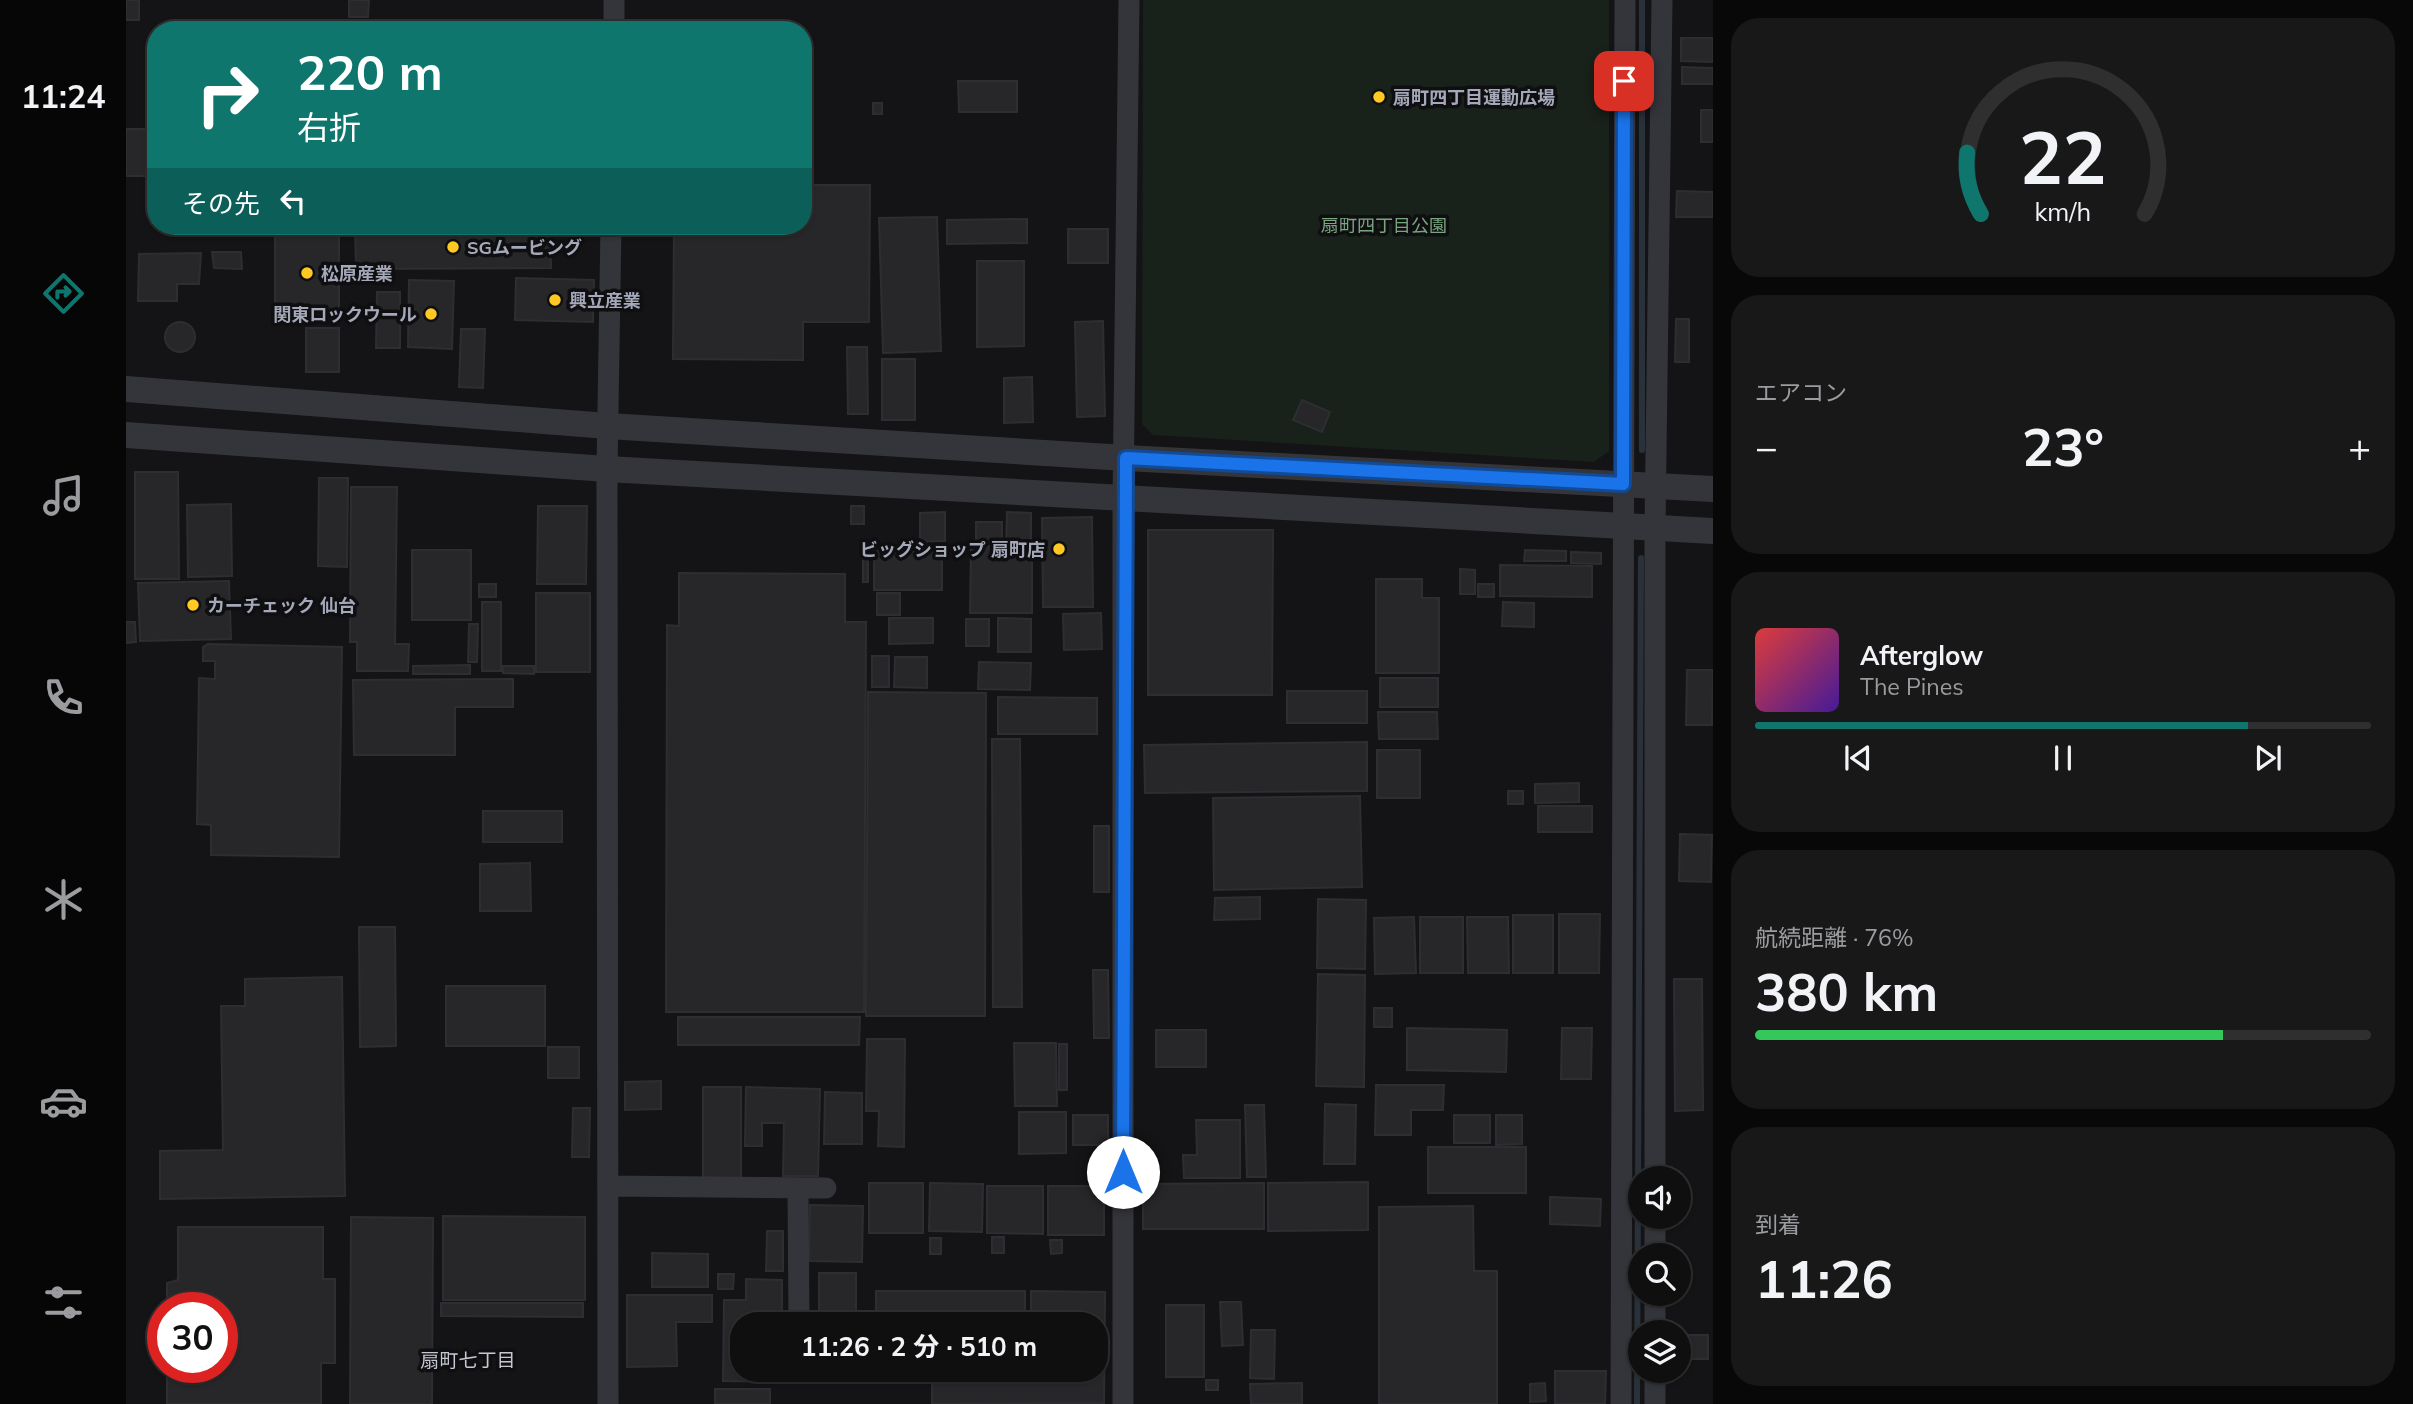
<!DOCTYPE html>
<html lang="ja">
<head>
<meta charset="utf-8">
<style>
  body { margin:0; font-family:Mulish,"Noto Sans JP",sans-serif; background:#181819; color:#f1f3f6; height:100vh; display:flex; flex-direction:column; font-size:26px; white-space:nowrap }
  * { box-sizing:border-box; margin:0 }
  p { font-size:23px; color:#9b9c9f }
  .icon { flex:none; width:38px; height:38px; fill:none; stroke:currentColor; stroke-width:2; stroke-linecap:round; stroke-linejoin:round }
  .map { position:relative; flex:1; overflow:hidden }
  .drawer { display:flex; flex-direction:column; gap:18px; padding:18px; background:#080809; width:700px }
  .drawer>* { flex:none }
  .hud { position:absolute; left:21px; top:21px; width:665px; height:214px; border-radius:28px; box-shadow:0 2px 5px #0004,0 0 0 2px #2f2f30; background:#0f766e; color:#fff; overflow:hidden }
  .tools { position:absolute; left:1502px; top:1166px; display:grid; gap:14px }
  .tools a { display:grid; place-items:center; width:63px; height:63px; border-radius:50%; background:#0f0f10; box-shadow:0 2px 5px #0004,0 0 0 2px #2f2f30; font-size:35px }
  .speed { position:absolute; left:21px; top:1292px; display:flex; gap:14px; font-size:35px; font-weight:700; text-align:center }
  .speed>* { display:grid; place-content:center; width:91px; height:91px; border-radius:50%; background:#0f0f10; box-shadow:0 2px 5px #0004,0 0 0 2px #2f2f30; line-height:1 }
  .speed .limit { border:10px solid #d22; background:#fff; color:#111 }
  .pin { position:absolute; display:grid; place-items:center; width:60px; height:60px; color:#fff; margin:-30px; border-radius:14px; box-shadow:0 4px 10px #0006 }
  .me { position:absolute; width:77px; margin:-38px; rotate:0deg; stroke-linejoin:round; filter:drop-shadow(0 0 5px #0008) }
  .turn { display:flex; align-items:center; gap:24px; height:147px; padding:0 35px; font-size:32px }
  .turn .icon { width:91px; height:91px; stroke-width:2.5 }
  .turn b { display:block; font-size:49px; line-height:60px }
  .then { display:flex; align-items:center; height:66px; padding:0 35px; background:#0003; gap:14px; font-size:26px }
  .big { font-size:52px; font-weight:700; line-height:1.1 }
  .drawer .tile { flex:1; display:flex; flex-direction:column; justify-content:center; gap:10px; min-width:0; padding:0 24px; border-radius:28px; background:#181819 }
  .drawer .dial { align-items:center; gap:0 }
  .dial svg { height:182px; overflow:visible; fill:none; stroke:#2f2f30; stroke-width:7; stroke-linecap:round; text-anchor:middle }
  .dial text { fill:#f1f3f6; stroke:none }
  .song { display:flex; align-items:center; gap:21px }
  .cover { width:84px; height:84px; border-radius:10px; background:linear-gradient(135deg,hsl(0 70% 55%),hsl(260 70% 35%)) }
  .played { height:7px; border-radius:4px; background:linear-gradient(90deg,#0f766e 80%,#2f2f30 80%) }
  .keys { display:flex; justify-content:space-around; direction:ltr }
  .heat { display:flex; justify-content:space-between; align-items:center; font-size:38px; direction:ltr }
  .charge { height:10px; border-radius:5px; background:linear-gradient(90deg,#34c759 76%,#2f2f30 0) }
  .trip { position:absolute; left:604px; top:1312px; width:378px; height:70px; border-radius:28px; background:#0f0f10; box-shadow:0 2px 5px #0004,0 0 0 2px #2f2f30; font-weight:700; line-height:70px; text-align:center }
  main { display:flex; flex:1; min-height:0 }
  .dock { display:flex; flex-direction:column; width:126px; justify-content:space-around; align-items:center; background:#060606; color:#9b9c9f }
  .dock .icon { width:49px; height:49px }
  .dock .on { color:#0f766e }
  .dock b { font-size:32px; color:#f1f3f6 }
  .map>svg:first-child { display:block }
</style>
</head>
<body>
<main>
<nav class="dock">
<b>11:24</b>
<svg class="icon on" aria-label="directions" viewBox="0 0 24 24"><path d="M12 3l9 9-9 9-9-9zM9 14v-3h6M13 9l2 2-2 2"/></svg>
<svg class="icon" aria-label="music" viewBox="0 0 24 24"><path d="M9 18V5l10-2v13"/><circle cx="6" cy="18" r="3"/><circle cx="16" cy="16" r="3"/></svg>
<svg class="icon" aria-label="phone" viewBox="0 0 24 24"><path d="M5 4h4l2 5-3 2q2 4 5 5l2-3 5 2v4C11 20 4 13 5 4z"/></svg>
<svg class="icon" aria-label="climate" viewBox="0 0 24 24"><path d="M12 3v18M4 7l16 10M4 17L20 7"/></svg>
<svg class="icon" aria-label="car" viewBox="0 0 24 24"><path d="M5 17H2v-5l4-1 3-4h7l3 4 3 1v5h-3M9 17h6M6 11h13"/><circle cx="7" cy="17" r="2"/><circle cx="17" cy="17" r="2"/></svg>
<svg class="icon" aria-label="filters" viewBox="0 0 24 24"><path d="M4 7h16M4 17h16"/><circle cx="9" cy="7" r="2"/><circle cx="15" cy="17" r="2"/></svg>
</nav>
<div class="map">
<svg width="1587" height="1404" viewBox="0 0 1587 1404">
  <rect width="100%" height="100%" fill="#141416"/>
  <!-- green -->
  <path fill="#19211b" d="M 1017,0 L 1483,0 L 1483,451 L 1468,462 L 1027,435 L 1016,424 Z"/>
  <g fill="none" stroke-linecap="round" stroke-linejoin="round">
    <!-- stream -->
    <path stroke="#29313b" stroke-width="6" d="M 1516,0 L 1516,450
      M 1511,1404 L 1515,558"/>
  </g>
  <!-- building -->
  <path fill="#27272a" stroke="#2e2e32" stroke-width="2" d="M 0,0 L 13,0 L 13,20 L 0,20 Z
    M 223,0 L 243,0 L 242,17 L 223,17 Z
    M 1555,38 L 1587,38 L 1587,62 L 1555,61 Z
    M 1556,67 L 1587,68 L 1587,84 L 1556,84 Z
    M 832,81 L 891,81 L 891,112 L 833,112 Z
    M 747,103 L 756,103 L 756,114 L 747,114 Z
    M 1575,110 L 1587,110 L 1587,142 L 1575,142 Z
    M 0,129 L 25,129 L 25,176 L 0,176 Z
    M 677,185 L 744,185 L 743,322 L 677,322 L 677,360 L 547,359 L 548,226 L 677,226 Z
    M 1551,191 L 1587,192 L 1587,217 L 1550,217 Z
    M 811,217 L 815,351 L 757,353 L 753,218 Z
    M 901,219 L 901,243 L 821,244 L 821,220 Z
    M 149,226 L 213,226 L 213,320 L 149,320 Z
    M 229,226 L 424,226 L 425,268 L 230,269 Z
    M 942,229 L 982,229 L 982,263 L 942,263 Z
    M 86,252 L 115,252 L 116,269 L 88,268 Z
    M 75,253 L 73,284 L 51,284 L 51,301 L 12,301 L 13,254 Z
    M 851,261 L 898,261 L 898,346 L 851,347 Z
    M 390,278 L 468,280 L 467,322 L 389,320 Z
    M 283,280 L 328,281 L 326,349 L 282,347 Z
    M 251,292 L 274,292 L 274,348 L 250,348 Z
    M 1550,319 L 1563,319 L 1563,362 L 1549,362 Z
    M 977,321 L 979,416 L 951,417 L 949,322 Z
    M39 337a15 15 0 1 1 30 0a15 15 0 1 1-30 0Z
    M 180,328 L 213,328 L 213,372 L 180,372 Z
    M 335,329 L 359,329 L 357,388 L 333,387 Z
    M 721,347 L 741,347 L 742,414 L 722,414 Z
    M 756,359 L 789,359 L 789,420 L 756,420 Z
    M 906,377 L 907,422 L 878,423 L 878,378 Z
    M 1176,400 L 1204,412 L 1196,432 L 1167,420 Z
    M 9,472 L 52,472 L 53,579 L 9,579 Z
    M 193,478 L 222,478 L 221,567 L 192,566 Z
    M 225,487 L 271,487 L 269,644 L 283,644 L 282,671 L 231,671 L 231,642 L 224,642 Z
    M 105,504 L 106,576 L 62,577 L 61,505 Z
    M 412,506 L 461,506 L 460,584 L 411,584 Z
    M 725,506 L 738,506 L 738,524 L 725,524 Z
    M 819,512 L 819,541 L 794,542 L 794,513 Z
    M 881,512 L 905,513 L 905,545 L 880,545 Z
    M 966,517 L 967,607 L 917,607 L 916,518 Z
    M 850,522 L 876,522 L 876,542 L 850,542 Z
    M 1022,530 L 1147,530 L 1146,695 L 1022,695 Z
    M 845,546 L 906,546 L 906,613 L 844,613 Z
    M 286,550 L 345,550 L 345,620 L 286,620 Z
    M 1399,550 L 1440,551 L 1440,561 L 1398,561 Z
    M 748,551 L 816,552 L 816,590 L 748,590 Z
    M 737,552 L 742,552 L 742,582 L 737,582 Z
    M 1445,552 L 1475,553 L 1475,564 L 1445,563 Z
    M 1374,565 L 1466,566 L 1466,597 L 1374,596 Z
    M 1334,569 L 1349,570 L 1349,594 L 1334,594 Z
    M 553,573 L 719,574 L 719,622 L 740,622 L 738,1012 L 540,1012 L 541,625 L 553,626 Z
    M 1250,579 L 1296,579 L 1296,598 L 1313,598 L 1313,673 L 1250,673 Z
    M 103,581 L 105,639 L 14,641 L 12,583 Z
    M 353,584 L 370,584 L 370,597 L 353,597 Z
    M 1352,584 L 1368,584 L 1368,597 L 1352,597 Z
    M 410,593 L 464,593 L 464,672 L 410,672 Z
    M 751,593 L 774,593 L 774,615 L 751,615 Z
    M 356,602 L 375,602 L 375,671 L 356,671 Z
    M 1377,602 L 1408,603 L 1408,627 L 1376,626 Z
    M 975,613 L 976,649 L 938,650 L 937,614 Z
    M 763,618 L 807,618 L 807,643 L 763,644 Z
    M 872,618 L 905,619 L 905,652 L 872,652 Z
    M 840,619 L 863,619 L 863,646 L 840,646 Z
    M 0,622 L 9,622 L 10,642 L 0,643 Z
    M 343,624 L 352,624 L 351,662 L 342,662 Z
    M 82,644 L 216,647 L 213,857 L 85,855 L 85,825 L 71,824 L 73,678 L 89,679 L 89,661 L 77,661 L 77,647 Z
    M 746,656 L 763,656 L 763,687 L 746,687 Z
    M 769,657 L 801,657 L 801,688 L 768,687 Z
    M 853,662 L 905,663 L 904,690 L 852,689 Z
    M 344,665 L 344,674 L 287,674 L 287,666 Z
    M 377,666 L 408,666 L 408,674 L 377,673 Z
    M 1561,670 L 1587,670 L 1586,725 L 1560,725 Z
    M 1254,678 L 1312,678 L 1312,707 L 1254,707 Z
    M 387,679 L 387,707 L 329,707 L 329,755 L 228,755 L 227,680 Z
    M 1161,691 L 1241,691 L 1241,723 L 1161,723 Z
    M 742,692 L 860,693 L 859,1016 L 740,1016 Z
    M 872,697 L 971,698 L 971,734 L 872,734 Z
    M 1252,712 L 1311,712 L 1312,739 L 1253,739 Z
    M 866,739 L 894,739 L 896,1007 L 867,1007 Z
    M 1241,742 L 1241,791 L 1019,793 L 1018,745 Z
    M 1251,750 L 1294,750 L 1294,798 L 1251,798 Z
    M 1453,783 L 1453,802 L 1409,803 L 1409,784 Z
    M 1382,791 L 1397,791 L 1397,804 L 1382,804 Z
    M 1234,796 L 1236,887 L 1088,890 L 1087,798 Z
    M 1412,806 L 1466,806 L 1466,832 L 1412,832 Z
    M 357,811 L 436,811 L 436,842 L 357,842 Z
    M 968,826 L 983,826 L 983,892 L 968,892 Z
    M 1554,834 L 1586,835 L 1585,882 L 1553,881 Z
    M 404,863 L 405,911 L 354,911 L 354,864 Z
    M 1134,897 L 1134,919 L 1088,920 L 1089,898 Z
    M 1192,899 L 1240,900 L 1239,969 L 1191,968 Z
    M 1433,914 L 1474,914 L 1473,973 L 1433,973 Z
    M 1387,915 L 1427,915 L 1427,973 L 1387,973 Z
    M 1288,917 L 1290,973 L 1249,974 L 1248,918 Z
    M 1294,917 L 1337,917 L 1337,973 L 1294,973 Z
    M 1341,917 L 1382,917 L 1383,973 L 1342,973 Z
    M 233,927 L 269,927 L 270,1046 L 234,1047 Z
    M 967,970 L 982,970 L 983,1038 L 968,1038 Z
    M 1192,974 L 1239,975 L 1238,1087 L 1190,1086 Z
    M 216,977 L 219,1196 L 34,1199 L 34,1151 L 97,1150 L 95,1006 L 119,1006 L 119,979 Z
    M 1548,979 L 1576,979 L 1577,1110 L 1549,1111 Z
    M 320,986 L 419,986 L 419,1046 L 320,1046 Z
    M 1248,1008 L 1266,1008 L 1266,1027 L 1248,1027 Z
    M 552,1017 L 734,1017 L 733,1045 L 552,1045 Z
    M 1281,1028 L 1381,1030 L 1380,1072 L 1281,1070 Z
    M 1436,1028 L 1466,1028 L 1465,1079 L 1435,1079 Z
    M 1030,1030 L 1080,1030 L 1080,1067 L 1030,1067 Z
    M 741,1039 L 779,1039 L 778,1147 L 752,1146 L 753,1111 L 740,1111 Z
    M 888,1043 L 930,1043 L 931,1106 L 889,1106 Z
    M 933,1044 L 941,1044 L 941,1090 L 933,1090 Z
    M 422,1047 L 453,1047 L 453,1078 L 422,1078 Z
    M 535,1081 L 535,1109 L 499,1110 L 499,1082 Z
    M 1250,1085 L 1318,1085 L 1317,1110 L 1285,1110 L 1285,1135 L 1249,1135 Z
    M 577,1087 L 615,1087 L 615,1179 L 577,1179 Z
    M 620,1087 L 694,1089 L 692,1176 L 657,1176 L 658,1123 L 636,1123 L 636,1146 L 619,1146 Z
    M 699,1092 L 736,1093 L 736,1144 L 698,1144 Z
    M 1199,1104 L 1230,1105 L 1229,1164 L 1198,1164 Z
    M 1119,1105 L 1138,1105 L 1140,1177 L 1121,1177 Z
    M 447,1108 L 464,1108 L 463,1157 L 446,1157 Z
    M 893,1112 L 940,1112 L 940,1153 L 893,1154 Z
    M 947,1115 L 982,1115 L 982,1145 L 947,1145 Z
    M 1328,1115 L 1364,1115 L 1364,1143 L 1328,1143 Z
    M 1370,1115 L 1396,1115 L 1396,1144 L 1370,1145 Z
    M 1070,1120 L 1114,1120 L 1114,1178 L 1058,1178 L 1057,1155 L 1071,1155 Z
    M 1302,1147 L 1400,1147 L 1400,1193 L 1302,1193 Z
    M 1242,1182 L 1242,1230 L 1142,1231 L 1142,1183 Z
    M 743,1183 L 797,1183 L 797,1233 L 743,1233 Z
    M 804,1183 L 857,1184 L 856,1232 L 803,1231 Z
    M 1138,1183 L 1138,1229 L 1017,1229 L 1017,1184 Z
    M 861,1186 L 917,1186 L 917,1234 L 861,1233 Z
    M 922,1186 L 978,1186 L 978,1235 L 922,1235 Z
    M 1424,1197 L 1475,1199 L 1474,1226 L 1424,1224 Z
    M 684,1205 L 737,1206 L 736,1262 L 683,1261 Z
    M 1347,1206 L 1348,1271 L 1371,1271 L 1371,1404 L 1253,1404 L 1253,1207 Z
    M 317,1216 L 459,1217 L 459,1300 L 317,1300 Z
    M 225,1217 L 307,1218 L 306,1404 L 224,1404 Z
    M 52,1227 L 197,1227 L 197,1279 L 209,1279 L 209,1363 L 195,1363 L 195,1404 L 41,1404 L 41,1367 L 96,1367 L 96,1307 L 41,1307 L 41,1283 L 52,1280 Z
    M 641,1231 L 657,1231 L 657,1271 L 640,1271 Z
    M 866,1237 L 878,1237 L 878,1253 L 866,1253 Z
    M 804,1238 L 815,1238 L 815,1254 L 804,1254 Z
    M 924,1240 L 936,1240 L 936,1253 L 925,1254 Z
    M 526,1253 L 582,1254 L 582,1287 L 526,1287 Z
    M 693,1273 L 730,1273 L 730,1325 L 693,1325 Z
    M 592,1274 L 608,1274 L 607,1289 L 592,1289 Z
    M 620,1279 L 656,1280 L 656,1325 L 616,1325 L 616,1370 L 655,1370 L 655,1382 L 597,1381 L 598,1300 L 620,1300 Z
    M 750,1291 L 899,1291 L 899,1325 L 750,1325 Z
    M 905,1291 L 979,1292 L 978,1403 L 806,1404 L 806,1370 L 970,1370 L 970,1325 L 905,1325 Z
    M 501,1295 L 586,1295 L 586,1322 L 550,1322 L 551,1366 L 501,1367 Z
    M 1094,1302 L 1115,1302 L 1117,1345 L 1096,1346 Z
    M 315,1303 L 457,1303 L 457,1317 L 315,1316 Z
    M 1040,1305 L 1078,1305 L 1078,1377 L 1040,1377 Z
    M 1125,1330 L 1149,1330 L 1148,1379 L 1124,1378 Z
    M 1556,1335 L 1582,1335 L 1582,1359 L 1556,1359 Z
    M 694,1370 L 733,1370 L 733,1381 L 694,1381 Z
    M 1429,1371 L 1480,1371 L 1479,1404 L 1429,1404 Z
    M 1080,1380 L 1092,1380 L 1092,1390 L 1080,1390 Z
    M 1176,1383 L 1176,1404 L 1125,1404 L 1124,1384 Z
    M 1419,1383 L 1420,1401 L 1404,1402 L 1404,1384 Z
    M 589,1389 L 644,1389 L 644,1404 L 589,1404 Z"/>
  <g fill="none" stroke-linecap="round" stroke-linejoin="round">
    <!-- minor -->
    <path stroke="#34353b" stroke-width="21" d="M 488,30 L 488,0
      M 1529,1178 L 1529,528 L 1536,0
      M 483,1186 L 700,1188
      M 672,1188 L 673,1325
      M 1529,1216 L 1529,1255
      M 1529,1293 L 1529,1332
      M 1529,1370 L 1529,1404
      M 482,1404 L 481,469 L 485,226
      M 997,1404 L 997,500 L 1003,0
      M 1495,1404 L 1499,0"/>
    <!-- tertiary -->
    <path stroke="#34353b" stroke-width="26" d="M 0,389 L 482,426 L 1000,458 L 1587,489
      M 0,435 L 481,469 L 1587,531"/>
  </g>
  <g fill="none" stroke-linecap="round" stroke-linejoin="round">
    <!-- route casing -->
    <g stroke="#114b97" stroke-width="18">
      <path id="route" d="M 997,1172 L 1000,458 L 1497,484 L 1498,81"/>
    </g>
    <!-- route -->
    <use href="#route" stroke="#1a73e8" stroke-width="12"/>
  </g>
  <!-- markers -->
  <g fill="#ffc823" stroke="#0f0f11" stroke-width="2.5">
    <circle cx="1253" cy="97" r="7"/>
    <circle cx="327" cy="247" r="7"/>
    <circle cx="181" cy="273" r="7"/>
    <circle cx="429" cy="300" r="7"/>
    <circle cx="305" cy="314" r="7"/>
    <circle cx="933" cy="549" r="7"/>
    <circle cx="67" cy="605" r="7"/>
  </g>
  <g text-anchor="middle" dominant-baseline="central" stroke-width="7" stroke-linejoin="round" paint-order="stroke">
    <!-- poi labels -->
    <g font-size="18" font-weight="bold" fill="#a4a8b8" stroke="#0f0f11" text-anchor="start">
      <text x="1267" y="97">扇町四丁目運動広場</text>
      <text x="341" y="247">SGムービング</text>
      <text x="195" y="273">松原産業</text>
      <text x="443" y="300">興立産業</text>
      <text x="291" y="314" text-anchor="end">関東ロックウール</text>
      <text x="919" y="549" text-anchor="end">ビッグショップ 扇町店</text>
      <text x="81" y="605">カーチェック 仙台</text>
    </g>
    <!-- park labels -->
    <g font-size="18" fill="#79a57f" stroke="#0f0f11">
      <text x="1258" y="225">扇町四丁目公園</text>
    </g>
    <!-- neighbourhood labels -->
    <g font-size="19" fill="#c5c8d3" stroke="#0f0f11">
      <text x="342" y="1360">扇町七丁目</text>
    </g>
  </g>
</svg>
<div class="tools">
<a><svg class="icon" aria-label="sound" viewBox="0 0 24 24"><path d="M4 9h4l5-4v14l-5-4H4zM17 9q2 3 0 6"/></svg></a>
<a><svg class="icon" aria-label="search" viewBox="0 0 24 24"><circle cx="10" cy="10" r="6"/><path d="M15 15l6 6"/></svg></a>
<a><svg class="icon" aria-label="layers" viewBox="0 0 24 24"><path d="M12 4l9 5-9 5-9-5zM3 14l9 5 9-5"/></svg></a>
</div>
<div class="speed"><div class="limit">30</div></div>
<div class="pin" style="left:1498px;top:81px;background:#d93025"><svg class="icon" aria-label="arrive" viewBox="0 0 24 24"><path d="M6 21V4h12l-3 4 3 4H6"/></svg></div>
<svg class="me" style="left:997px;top:1172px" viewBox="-20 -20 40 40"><circle r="19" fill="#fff"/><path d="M0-13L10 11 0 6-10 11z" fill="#1a73e8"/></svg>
<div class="trip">11:26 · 2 分 · 510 m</div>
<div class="hud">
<div class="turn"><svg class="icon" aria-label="right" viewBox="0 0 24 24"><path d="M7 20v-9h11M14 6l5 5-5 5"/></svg><div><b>220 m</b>右折</div></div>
<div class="then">その先<svg class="icon" aria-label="left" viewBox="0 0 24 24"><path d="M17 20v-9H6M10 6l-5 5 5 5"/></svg></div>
</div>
</div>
<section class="drawer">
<div class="tile dial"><svg viewBox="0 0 100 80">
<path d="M14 69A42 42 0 1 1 86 69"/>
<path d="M14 69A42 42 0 0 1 8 42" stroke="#0f766e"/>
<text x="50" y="56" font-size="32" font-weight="700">22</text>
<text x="50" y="72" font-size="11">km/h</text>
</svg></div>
<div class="tile"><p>エアコン</p>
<div class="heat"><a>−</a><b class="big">23°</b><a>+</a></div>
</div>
<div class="tile">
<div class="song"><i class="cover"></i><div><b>Afterglow</b><p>The Pines</p></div></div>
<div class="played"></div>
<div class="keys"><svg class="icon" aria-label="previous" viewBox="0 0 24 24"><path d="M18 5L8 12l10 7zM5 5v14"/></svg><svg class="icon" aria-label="pause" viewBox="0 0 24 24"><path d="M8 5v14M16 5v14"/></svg><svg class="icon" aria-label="next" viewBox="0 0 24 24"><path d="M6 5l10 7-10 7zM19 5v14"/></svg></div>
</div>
<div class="tile"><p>航続距離 · 76%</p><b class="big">380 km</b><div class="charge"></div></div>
<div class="tile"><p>到着</p><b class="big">11:26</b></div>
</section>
</main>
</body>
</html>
